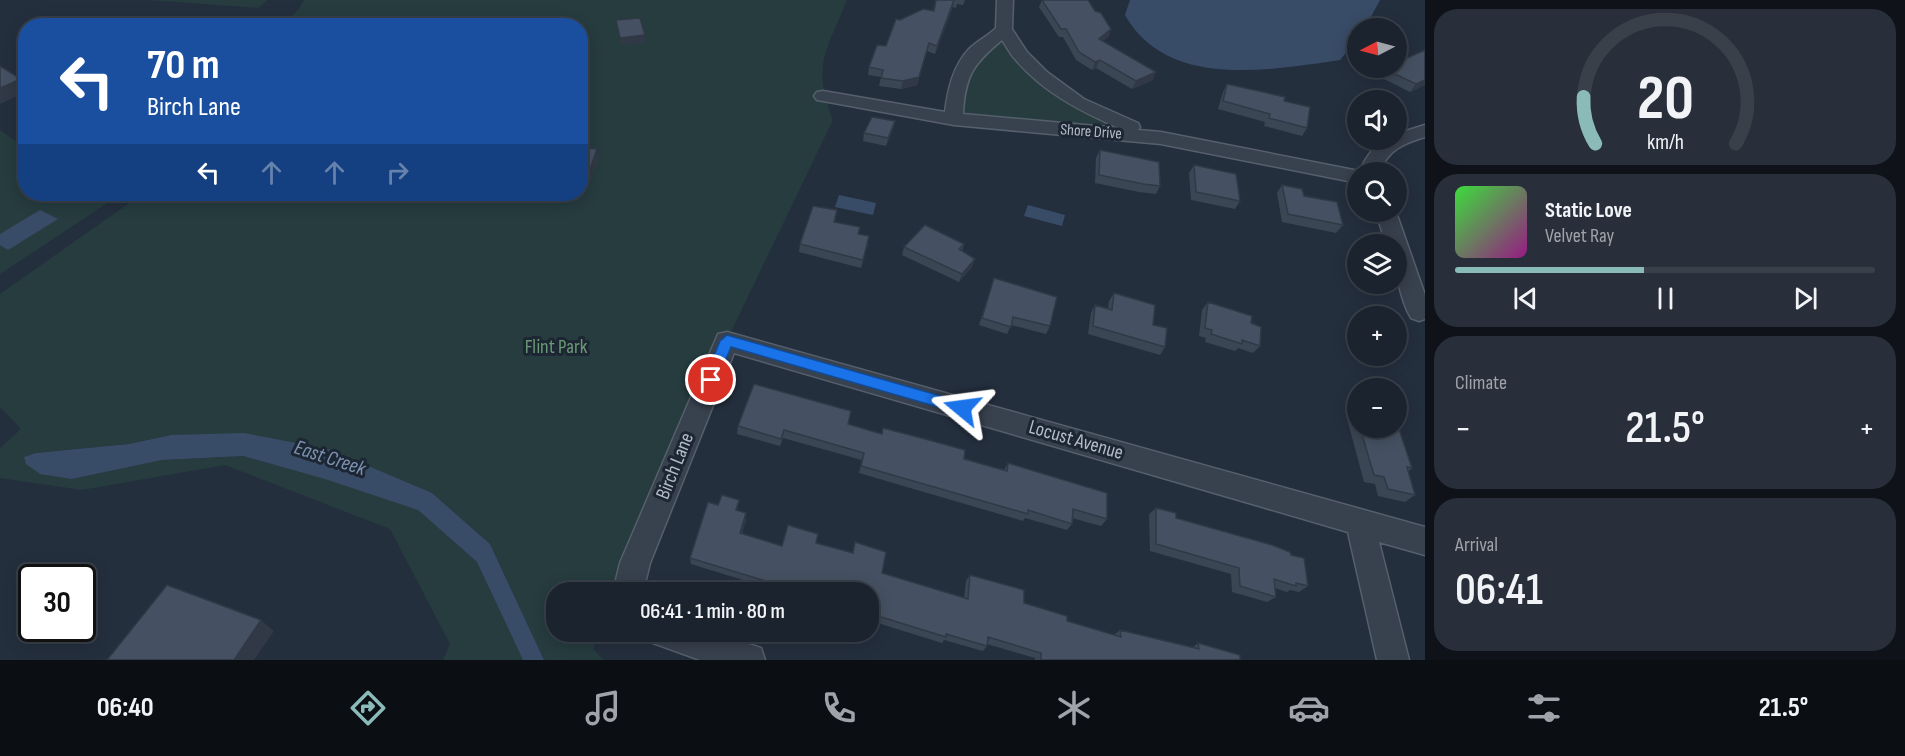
<!DOCTYPE html>
<html lang="en">
<head>
<meta charset="utf-8">
<style>
  body { margin:0; font-family:"Sofia Sans Condensed",sans-serif; background:#282f3a; color:#f1f3f6; height:100vh; display:flex; flex-direction:column; font-size:22px; white-space:nowrap }
  * { box-sizing:border-box; margin:0 }
  p { font-size:20px; color:#a0a4aa }
  .icon { flex:none; width:33px; height:33px; fill:none; stroke:currentColor; stroke-width:2; stroke-linecap:round; stroke-linejoin:round }
  .map { position:relative; flex:1; overflow:hidden }
  .details { display:flex; flex-direction:column; gap:9px; padding:9px; background:#0f1319; width:480px }
  .details>* { flex:none }
  .top-card { position:absolute; left:18px; top:18px; width:570px; height:183px; border-radius:24px; box-shadow:0 3px 15px #0003,0 0 0 2px #39404a; background:#1a4fa0; color:#fff; overflow:hidden }
  .needle { width:39px; rotate:264deg }
  .controls { position:absolute; left:1347px; top:18px; display:grid; gap:12px }
  .controls a { display:grid; place-items:center; width:60px; height:60px; border-radius:50%; background:#1b232e; box-shadow:0 3px 15px #0003,0 0 0 2px #39404a; font-size:30px }
  .speed { position:absolute; left:18px; top:564px; display:flex; gap:12px; font-size:30px; font-weight:700; text-align:center }
  .speed>* { display:grid; place-content:center; width:78px; height:78px; border-radius:50%; background:#1b232e; box-shadow:0 3px 15px #0003,0 0 0 2px #39404a; line-height:1 }
  .speed .limit { border:3px solid #111; border-radius:9px; background:#fff; color:#111 }
  .pin { position:absolute; display:grid; place-items:center; width:51px; height:51px; color:#fff; margin:-26px; border:3px solid #fff; border-radius:50%; box-shadow:0 2px 6px #0007 }
  .me { position:absolute; width:66px; margin:-33px; rotate:286deg; stroke-linejoin:round; filter:drop-shadow(0 0 4px #0008) }
  .turn { display:flex; align-items:center; gap:21px; height:126px; padding:0 30px; font-size:27px }
  .turn .icon { width:78px; height:78px; stroke-width:2.5 }
  .turn b { display:block; font-size:42px; line-height:51px }
  .lanes { display:flex; align-items:center; height:57px; padding:0 30px; background:#0003; justify-content:center; gap:30px; direction:ltr }
  .lanes .off { opacity:.35 }
  .big { font-size:45px; font-weight:600; line-height:1.1 }
  .details .tile { flex:1; display:flex; flex-direction:column; justify-content:center; gap:9px; min-width:0; padding:0 21px; border-radius:24px; background:#282f3a }
  .details .dial { align-items:center; gap:0 }
  .dial svg { height:156px; overflow:visible; fill:none; stroke:#39404a; stroke-width:7; stroke-linecap:round; text-anchor:middle }
  .dial text { fill:#f1f3f6; stroke:none }
  .song { display:flex; align-items:center; gap:18px }
  .cover { width:72px; height:72px; border-radius:9px; background:linear-gradient(135deg,hsl(120 70% 55%),hsl(310 70% 35%)) }
  .played { height:6px; border-radius:3px; background:linear-gradient(90deg,#8bbbb9 45%,#39404a 45%) }
  .keys { display:flex; justify-content:space-around; direction:ltr }
  .heat { display:flex; justify-content:space-between; align-items:center; font-size:33px; direction:ltr }
  .trip { position:absolute; left:546px; top:582px; width:333px; height:60px; border-radius:24px; background:#1b232e; box-shadow:0 3px 15px #0003,0 0 0 2px #39404a; font-weight:600; line-height:60px; text-align:center }
  .tab-bar { display:flex; height:96px; justify-content:space-around; align-items:center; background:#0b0e12; color:#a0a4aa }
  .tab-bar .icon { width:42px; height:42px }
  .tab-bar .on { color:#8bbbb9 }
  .tab-bar b { font-size:27px; color:#f1f3f6 }
  main { display:flex; flex:1; min-height:0 }
  .map>svg:first-child { display:block }
</style>
</head>
<body>
<main>
<div class="map">
<svg width="1425" height="660" viewBox="0 0 1425 660">
  <rect width="100%" height="100%" fill="#242f3e"/>
  <!-- green -->
  <path fill="#263c3f" d="M 149,0 L 267,0 L 259,8 Z
    M 304,0 L 847,0 C 827,50 811,66 833,120 L 728,338 L 617,592 L 556,592 L 556,632 L 600,632 L 593,649 L 604,660 L 544,660 L 490,544 L 432,493 L 171,435 L 129,444 L 36,453 L 24,457 L 72,479 L 162,460 L 243,456 L 325,478 L 418,510 L 477,562 L 523,660 L 443,660 L 450,644 L 390,529 L 225,465 L 82,490 L 0,478 L 0,448 L 21,429 L 0,407 L 0,294 L 142,194 L 580,194 L 580,26 L 282,25 L 298,10 Z
    M 1000,41 L 1034,78 L 1072,104 L 1110,125 L 1078,126 L 971,117 L 963,114 L 967,69 Z
    M 0,130 L 25,148 L 26,194 L 91,194 L 106,204 L 0,274 Z"/>
  <!-- water -->
  <path fill="#394c67" d="M 1130,0 L 1380,0 L 1365,28 L 1358,28 L 1357,39 L 1340,60 C 1270,70 1167,90 1125,15 Z
    M 839,195 L 876,203 L 873,215 L 835,207 Z
    M 1028,205 L 1065,215 L 1062,226 L 1024,216 Z
    M 40,210 L 58,219 L 8,250 L 0,245 L 0,234 Z
    M 244,433 L 328,449 L 432,493 L 490,544 L 544,660 L 523,660 L 477,562 L 418,510 L 325,479 L 243,456 L 162,460 L 72,479 L 40,474 L 26,464 L 24,457 L 36,453 L 129,444 L 171,435 Z"/>
  <g fill="none" stroke-linecap="round" stroke-linejoin="round">
    <!-- minor casing -->
    <g stroke="#565f6c" stroke-width="3">
      <path id="minor" d="M 997,0 L 1013,0 L 1012,29 L 1027,52 L 1047,72 L 1084,99 L 1138,123 L 1140,127 L 1138,130 L 1161,132 L 1359,171 C 1369,154 1375,140 1396,140 L 1396,134 L 1425,125 L 1425,137 C 1400,145 1391,149 1378,172 L 1358,172 L 1358,183 L 1161,144 L 954,125 L 823,101 L 817,100 L 814,96 L 817,92 L 823,91 L 945,112 C 948,89 953,66 969,49 C 977,41 988,36 996,28 ZM 1002,40 C 1006,45 1010,54 1015,59 C 1043,92 1080,111 1119,128 L 963,114 C 965,76 973,64 1002,40 Z
        M 1376,212 L 1396,212 L 1425,295 L 1425,319 L 1419,321 L 1411,318 C 1398,295 1396,270 1396,244 L 1386,244 Z
        M 727,332 L 1425,527 L 1425,555 L 1379,542 L 1409,660 L 1377,660 L 1348,532 L 734,353 L 650,563 L 643,592 L 613,592 L 620,563 L 715,341 L 718,334 Z
        M 648,632 L 711,632 L 761,648 L 765,660 L 700,660 L 653,643 Z"/>
    </g>
    <!-- minor -->
    <use href="#minor" fill="#38414e" fill-rule="evenodd"/>
  </g>
  <!-- wall -->
  <path fill="#3b4654" d="M 936,0 L 965,0 L 963,5 L 957,4 L 956,8 L 953,7 L 935,54 L 927,51 L 917,85 L 901,89 L 879,86 L 881,77 L 868,75 L 869,67 L 886,46 L 900,20 L 933,11 Z
    M 1042,0 L 1095,11 L 1111,29 L 1108,37 L 1103,41 L 1153,80 L 1132,89 L 1096,68 L 1092,70 L 1076,60 L 1063,37 L 1059,37 L 1039,7 Z
    M 1425,50 L 1425,85 L 1410,92 L 1378,76 L 1384,69 Z
    M 1227,84 L 1284,101 L 1307,128 L 1302,136 L 1264,126 L 1265,122 L 1218,109 L 1223,92 Z
    M 895,121 L 893,129 L 886,146 L 863,141 L 864,133 Z
    M 580,147 L 599,157 L 589,183 L 580,182 Z
    M 1100,150 L 1160,186 L 1156,194 L 1139,192 L 1095,183 L 1096,158 Z
    M 1194,165 L 1240,201 L 1235,209 L 1191,200 L 1189,173 Z
    M 1282,185 L 1304,196 L 1343,225 L 1336,233 L 1282,222 L 1277,193 Z
    M 836,218 L 835,222 L 858,234 L 868,244 L 861,268 L 799,252 L 800,244 Z
    M 964,244 L 962,251 L 972,267 L 959,282 L 902,255 L 904,247 Z
    M 994,278 L 1050,326 L 1046,334 L 1011,325 L 1007,334 L 979,325 Z
    M 1114,293 L 1153,325 L 1165,347 L 1160,355 L 1088,334 L 1091,313 L 1095,305 L 1108,309 L 1109,301 Z
    M 1208,302 L 1251,323 L 1260,346 L 1253,353 L 1238,348 L 1235,351 L 1205,342 L 1206,338 L 1199,336 L 1202,310 Z
    M 1353,403 L 1358,404 L 1358,428 L 1396,428 L 1412,468 L 1408,472 L 1415,495 L 1405,502 L 1378,496 L 1375,484 L 1364,482 L 1345,411 Z
    M 848,424 L 1004,470 L 1008,463 L 1107,519 L 1101,526 L 1072,518 L 1072,524 L 1067,530 L 1025,518 L 1023,521 L 859,473 L 862,460 L 783,438 L 780,446 L 737,434 L 738,426 Z
    M 739,500 L 737,510 L 746,520 L 742,533 L 782,546 L 816,543 L 852,553 L 855,542 L 882,573 L 964,598 L 966,581 L 970,575 L 1024,603 L 1067,621 L 1114,635 L 1120,630 L 1192,648 L 1198,643 L 1242,660 L 1035,660 L 1035,658 L 987,644 L 987,646 L 983,651 L 944,640 L 942,643 L 868,620 L 868,592 L 782,592 L 691,564 L 690,558 L 718,505 Z
    M 1156,508 L 1176,518 L 1308,586 L 1299,592 L 1290,590 L 1287,592 L 1275,588 L 1276,597 L 1267,602 L 1232,592 L 1231,574 L 1150,551 L 1149,514 Z"/>
  <!-- shaded-wall -->
  <path fill="#303945" d="M 954,0 L 953,7 L 935,54 L 937,46 Z
    M 1111,29 L 1108,37 L 1096,47 L 1099,39 Z
    M 645,35 L 646,43 L 621,45 L 620,38 Z
    M 929,43 L 917,85 L 901,89 L 903,81 Z
    M 1100,60 L 1096,68 L 1092,70 L 1095,62 Z
    M 1156,72 L 1153,80 L 1132,89 L 1136,81 Z
    M 21,79 L 26,85 L 26,92 L 0,104 L 0,88 Z
    M 1425,80 L 1425,85 L 1410,92 L 1416,84 Z
    M 895,121 L 893,129 L 886,146 L 888,138 Z
    M 597,149 L 599,157 L 589,183 L 588,175 Z
    M 975,259 L 972,267 L 959,282 L 962,274 Z
    M 746,513 L 746,520 L 740,540 L 740,533 Z
    M 261,620 L 274,631 L 254,660 L 234,660 Z"/>
  <!-- building -->
  <path fill="#455162" stroke="#303945" stroke-width="1.5" d="M 936,0 L 954,0 L 937,46 L 929,43 L 919,77 L 903,81 L 881,78 L 883,70 L 869,67 L 877,45 L 886,46 L 896,19 L 900,20 L 923,9 L 934,11 Z
    M 1042,0 L 1088,0 L 1095,11 L 1101,13 L 1111,29 L 1099,39 L 1156,72 L 1136,81 L 1100,60 L 1095,62 L 1079,52 L 1066,29 L 1061,29 Z
    M 640,18 L 645,35 L 620,38 L 616,20 Z
    M 1425,50 L 1425,80 L 1416,84 L 1384,69 L 1386,68 L 1396,68 L 1396,63 Z
    M 0,66 L 21,79 L 0,88 Z
    M 1227,84 L 1285,97 L 1284,101 L 1310,107 L 1307,128 L 1269,118 L 1270,114 L 1223,101 Z
    M 872,117 L 895,121 L 888,138 L 864,133 Z
    M 580,147 L 597,149 L 588,175 L 580,174 Z
    M 1100,150 L 1159,162 L 1160,186 L 1143,184 L 1099,175 Z
    M 1194,165 L 1236,174 L 1240,201 L 1196,192 Z
    M 1282,185 L 1302,189 L 1304,196 L 1337,202 L 1343,225 L 1288,214 Z
    M 813,206 L 837,210 L 834,222 L 860,227 L 858,234 L 869,236 L 863,260 L 800,244 Z
    M 925,225 L 964,244 L 959,249 L 975,259 L 962,274 L 904,247 Z
    M 994,278 L 1057,297 L 1050,326 L 1013,317 L 1011,327 L 982,318 Z
    M 1114,293 L 1155,305 L 1153,325 L 1167,328 L 1165,347 L 1093,326 L 1095,305 L 1112,310 Z
    M 1208,302 L 1252,316 L 1251,323 L 1261,327 L 1260,346 L 1242,340 L 1242,344 L 1211,334 L 1212,330 L 1205,328 Z
    M 754,384 L 851,411 L 848,424 L 882,434 L 883,428 L 929,440 L 965,450 L 964,459 L 1007,471 L 1008,463 L 1107,493 L 1107,519 L 1073,509 L 1072,524 L 1028,510 L 1028,514 L 861,466 L 864,453 L 784,430 L 781,439 L 738,426 Z
    M 1353,403 L 1358,404 L 1358,419 Z
    M 1396,420 L 1412,468 L 1407,467 L 1415,495 L 1388,489 L 1384,477 L 1374,475 L 1360,428 L 1396,428 Z
    M 722,495 L 739,500 L 736,510 L 746,513 L 740,533 L 782,546 L 788,525 L 818,534 L 816,543 L 853,553 L 855,542 L 886,552 L 882,573 L 968,599 L 970,575 L 1024,590 L 1024,603 L 1067,616 L 1067,621 L 1121,637 L 1120,630 L 1199,649 L 1198,643 L 1240,655 L 1240,660 L 1242,660 L 1041,660 L 1041,653 L 988,637 L 987,646 L 946,634 L 946,637 L 868,613 L 868,592 L 802,592 L 690,558 L 708,502 L 718,505 Z
    M 1156,508 L 1176,513 L 1176,518 L 1272,545 L 1290,552 L 1291,555 L 1304,558 L 1308,586 L 1296,583 L 1296,586 L 1274,579 L 1276,597 L 1240,586 L 1239,568 L 1156,544 Z
    M 167,585 L 261,620 L 234,660 L 107,660 Z"/>
  <!-- route -->
  <path fill="#1a73e8" stroke="#114b97" stroke-width="1.5" d="M 727,335 L 962,402 L 967,404 L 969,408 L 967,412 L 962,414 L 731,347 L 716,384 L 706,384 L 704,380 L 720,341 Z"/>
  <g text-anchor="middle" dominant-baseline="central" stroke-width="6" stroke-linejoin="round" paint-order="stroke">
    <!-- far-street labels -->
    <g font-size="16" fill="#b4bcc9" stroke="#1d2633">
      <text transform="translate(1091 132) rotate(4)">Shore Drive</text>
    </g>
    <!-- park labels -->
    <g font-size="20" fill="#6b9a76" stroke="#1d2633">
      <text x="556" y="347">Flint Park</text>
    </g>
    <!-- street labels -->
    <g font-size="20" fill="#b4bcc9" stroke="#1d2633">
      <text transform="translate(1076 440) rotate(16)">Locust Avenue</text>
      <text transform="translate(675 466) rotate(-68)">Birch Lane</text>
    </g>
    <!-- water labels -->
    <g font-size="21" font-style="italic" fill="#7c92b1" stroke="#1d2633">
      <text transform="translate(330 458) rotate(18)">East Creek</text>
    </g>
  </g>
</svg>
<div class="controls">
<a><svg class="needle" viewBox="-14 -14 28 28"><path d="M0-13l5 13h-10z" fill="#e53935"/><path d="M0 13l5-13h-10z" fill="#a0a4aa"/></svg></a>
<a><svg class="icon" aria-label="sound" viewBox="0 0 24 24"><path d="M4 9h4l5-4v14l-5-4H4zM17 9q2 3 0 6"/></svg></a>
<a><svg class="icon" aria-label="search" viewBox="0 0 24 24"><circle cx="10" cy="10" r="6"/><path d="M15 15l6 6"/></svg></a>
<a><svg class="icon" aria-label="layers" viewBox="0 0 24 24"><path d="M12 4l9 5-9 5-9-5zM3 14l9 5 9-5"/></svg></a>
<a>+</a>
<a>−</a>
</div>
<div class="speed"><div class="limit">30</div></div>
<div class="pin" style="left:711px;top:380px;background:#d93025"><svg class="icon" aria-label="arrive" viewBox="0 0 24 24"><path d="M6 21V4h12l-3 4 3 4H6"/></svg></div>
<svg class="me" style="left:962px;top:408px" viewBox="-20 -20 40 40"><path d="M0-17L14 15 0 8-14 15z" fill="#1a73e8" stroke="#fff" stroke-width="4"/></svg>
<div class="trip">06:41 · 1 min · 80 m</div>
<div class="top-card">
<div class="turn"><svg class="icon" aria-label="left" viewBox="0 0 24 24"><path d="M17 20v-9H6M10 6l-5 5 5 5"/></svg><div><b>70 m</b>Birch Lane</div></div>
<div class="lanes"><svg class="icon" aria-label="left" viewBox="0 0 24 24"><path d="M17 20v-9H6M10 6l-5 5 5 5"/></svg><svg class="icon off" aria-label="ahead" viewBox="0 0 24 24"><path d="M12 20V5M6 11l6-6 6 6"/></svg><svg class="icon off" aria-label="ahead" viewBox="0 0 24 24"><path d="M12 20V5M6 11l6-6 6 6"/></svg><svg class="icon off" aria-label="right" viewBox="0 0 24 24"><path d="M7 20v-9h11M14 6l5 5-5 5"/></svg></div>
</div>
</div>
<section class="details">
<div class="tile dial"><svg viewBox="0 0 100 80">
<path d="M14 69A42 42 0 1 1 86 69"/>
<path d="M14 69A42 42 0 0 1 8 45" stroke="#8bbbb9"/>
<text x="50" y="56" font-size="32" font-weight="700">20</text>
<text x="50" y="72" font-size="11">km/h</text>
</svg></div>
<div class="tile">
<div class="song"><i class="cover"></i><div><b>Static Love</b><p>Velvet Ray</p></div></div>
<div class="played"></div>
<div class="keys"><svg class="icon" aria-label="previous" viewBox="0 0 24 24"><path d="M18 5L8 12l10 7zM5 5v14"/></svg><svg class="icon" aria-label="pause" viewBox="0 0 24 24"><path d="M8 5v14M16 5v14"/></svg><svg class="icon" aria-label="next" viewBox="0 0 24 24"><path d="M6 5l10 7-10 7zM19 5v14"/></svg></div>
</div>
<div class="tile"><p>Climate</p>
<div class="heat"><a>−</a><b class="big">21.5°</b><a>+</a></div>
</div>
<div class="tile"><p>Arrival</p><b class="big">06:41</b></div>
</section>
</main>
<nav class="tab-bar">
<b>06:40</b>
<svg class="icon on" aria-label="directions" viewBox="0 0 24 24"><path d="M12 3l9 9-9 9-9-9zM9 14v-3h6M13 9l2 2-2 2"/></svg>
<svg class="icon" aria-label="music" viewBox="0 0 24 24"><path d="M9 18V5l10-2v13"/><circle cx="6" cy="18" r="3"/><circle cx="16" cy="16" r="3"/></svg>
<svg class="icon" aria-label="phone" viewBox="0 0 24 24"><path d="M5 4h4l2 5-3 2q2 4 5 5l2-3 5 2v4C11 20 4 13 5 4z"/></svg>
<svg class="icon" aria-label="climate" viewBox="0 0 24 24"><path d="M12 3v18M4 7l16 10M4 17L20 7"/></svg>
<svg class="icon" aria-label="car" viewBox="0 0 24 24"><path d="M5 17H2v-5l4-1 3-4h7l3 4 3 1v5h-3M9 17h6M6 11h13"/><circle cx="7" cy="17" r="2"/><circle cx="17" cy="17" r="2"/></svg>
<svg class="icon" aria-label="filters" viewBox="0 0 24 24"><path d="M4 7h16M4 17h16"/><circle cx="9" cy="7" r="2"/><circle cx="15" cy="17" r="2"/></svg>
<b>21.5°</b>
</nav>
</body>
</html>
